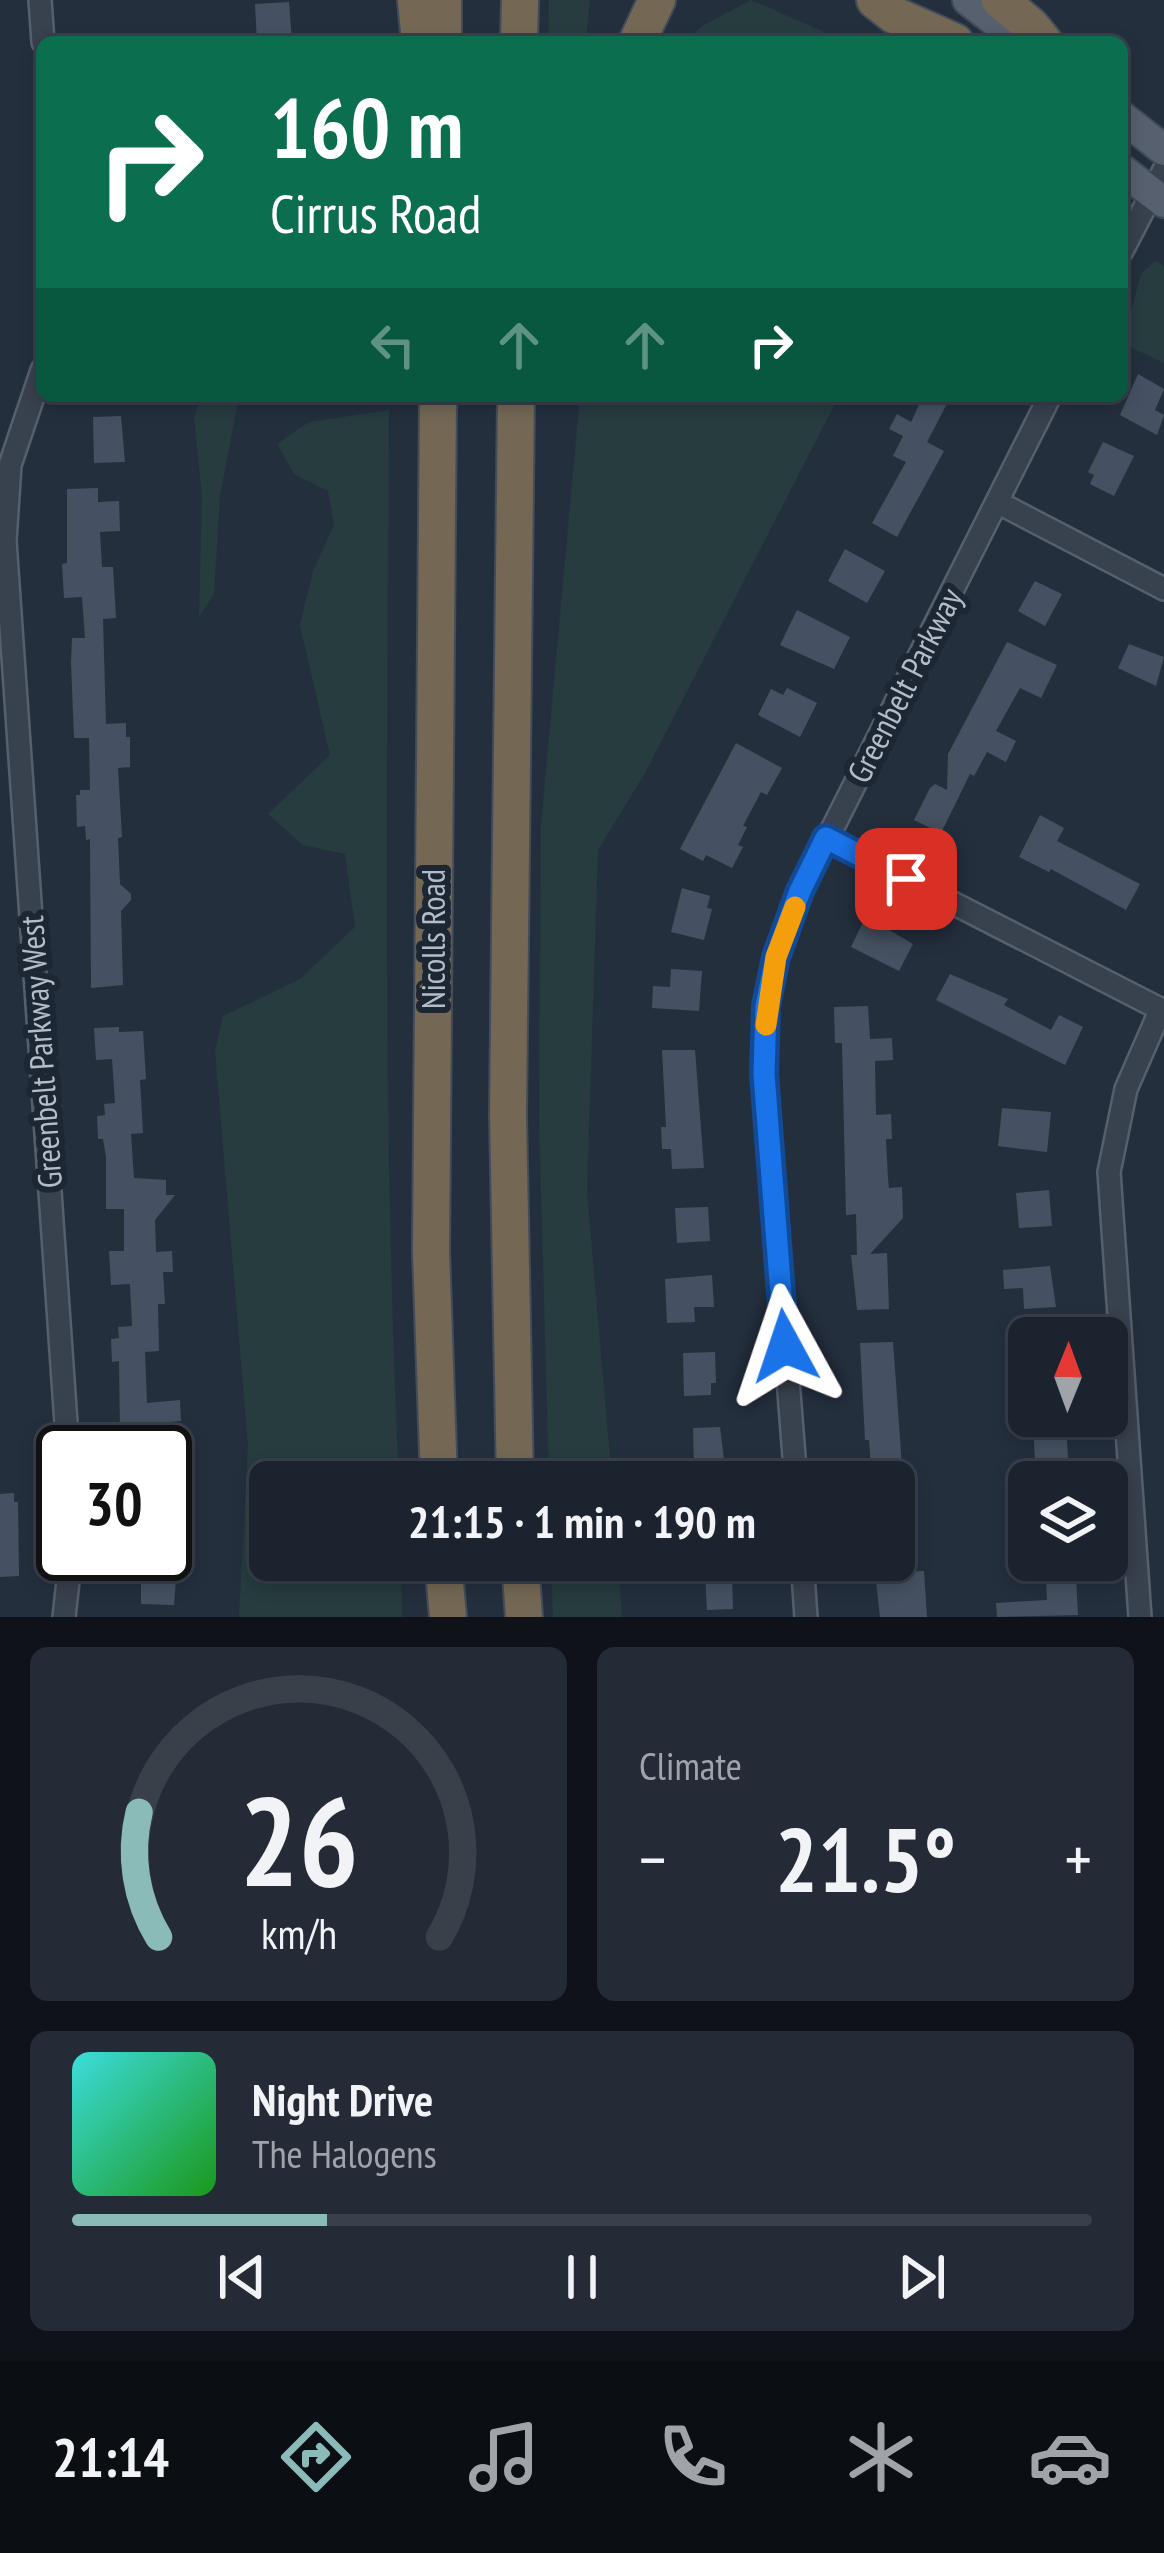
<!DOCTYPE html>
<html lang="en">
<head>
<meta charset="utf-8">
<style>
  body { margin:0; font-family:"PT Sans Narrow",sans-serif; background:#242b36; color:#f1f3f6; height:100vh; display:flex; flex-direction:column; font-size:45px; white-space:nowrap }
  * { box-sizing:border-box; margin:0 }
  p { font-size:39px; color:#a0a4aa }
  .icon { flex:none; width:66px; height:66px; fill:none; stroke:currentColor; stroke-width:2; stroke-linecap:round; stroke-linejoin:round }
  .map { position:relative; height:1617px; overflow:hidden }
  .details { display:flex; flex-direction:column; gap:30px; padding:30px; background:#0f1319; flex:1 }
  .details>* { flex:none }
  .banner { position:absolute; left:36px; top:36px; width:1092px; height:366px; border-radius:18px; box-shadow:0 6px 18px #0003,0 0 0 3px #39404a; background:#0b6e4f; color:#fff; overflow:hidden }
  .needle { width:78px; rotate:1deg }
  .fabs { position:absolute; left:1008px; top:1317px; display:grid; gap:24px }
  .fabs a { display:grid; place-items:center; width:120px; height:120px; border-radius:18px; background:#1b232e; box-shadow:0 6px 18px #0003,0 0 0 3px #39404a; font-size:60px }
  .speed { position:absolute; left:36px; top:1425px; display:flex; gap:24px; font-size:60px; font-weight:700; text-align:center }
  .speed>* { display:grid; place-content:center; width:156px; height:156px; border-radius:50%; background:#1b232e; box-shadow:0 6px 18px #0003,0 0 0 3px #39404a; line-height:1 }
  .speed .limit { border:6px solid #111; border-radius:18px; background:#fff; color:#111 }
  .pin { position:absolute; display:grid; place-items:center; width:102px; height:102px; color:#fff; margin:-51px; border-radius:24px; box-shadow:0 6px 18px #0006 }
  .me { position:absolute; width:132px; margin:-66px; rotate:355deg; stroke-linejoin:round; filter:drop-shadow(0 0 9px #0008) }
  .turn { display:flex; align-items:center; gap:42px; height:252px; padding:0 36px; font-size:54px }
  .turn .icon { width:156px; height:156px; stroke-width:2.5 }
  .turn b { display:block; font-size:84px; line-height:102px }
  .lanes { display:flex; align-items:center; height:114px; padding:0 36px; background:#0003; justify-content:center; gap:60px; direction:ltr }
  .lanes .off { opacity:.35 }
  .big { font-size:90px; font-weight:800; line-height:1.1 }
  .details .widget { flex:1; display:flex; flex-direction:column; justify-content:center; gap:18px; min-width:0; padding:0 42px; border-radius:18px; background:#242b36 }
  .details .dial { align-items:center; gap:0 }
  .dial svg { height:312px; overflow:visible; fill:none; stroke:#39404a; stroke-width:7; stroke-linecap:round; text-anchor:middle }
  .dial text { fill:#f1f3f6; stroke:none }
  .song { display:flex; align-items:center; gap:36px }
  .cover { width:144px; height:144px; border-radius:18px; background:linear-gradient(135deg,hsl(180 70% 55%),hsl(120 70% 35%)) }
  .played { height:12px; border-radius:6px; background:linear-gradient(90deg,#8bbbb9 25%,#39404a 25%) }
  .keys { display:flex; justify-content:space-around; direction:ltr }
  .heat { display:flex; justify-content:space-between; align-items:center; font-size:66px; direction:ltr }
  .details .tiles { flex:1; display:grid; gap:30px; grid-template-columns:1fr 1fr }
  .widget:last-child { grid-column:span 2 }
  .trip { position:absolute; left:249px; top:1461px; width:666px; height:120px; border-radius:18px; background:#1b232e; box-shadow:0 6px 18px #0003,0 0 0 3px #39404a; font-weight:800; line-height:120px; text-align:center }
  .tab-bar { display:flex; height:192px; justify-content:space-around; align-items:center; background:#0b0e12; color:#a0a4aa }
  .tab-bar .icon { width:84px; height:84px }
  .tab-bar .selected { color:#8bbbb9 }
  .tab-bar b { font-size:54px; color:#f1f3f6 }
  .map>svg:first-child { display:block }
</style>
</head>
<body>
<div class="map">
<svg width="1164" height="1617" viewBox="0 0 1164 1617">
  <rect width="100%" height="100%" fill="#242f3e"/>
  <!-- green -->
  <path fill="#263c3f" d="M 549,0 L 590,0 L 586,42 L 548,42 Z
    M 751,0 L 822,31 L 829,42 L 682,42 L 704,25 Z
    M 1155,261 L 1164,266 L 1164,363 L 1122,343 L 1141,274 Z
    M 201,396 L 239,396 L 220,496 L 214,594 L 199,617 L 202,495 L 194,417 Z
    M 580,396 L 839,396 L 645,773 L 598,850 L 587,1191 L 612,1482 L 549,1482 L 539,1118 L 541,825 Z
    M 389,410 C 387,767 382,1124 399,1482 L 270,1482 L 270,1560 L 401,1560 L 402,1617 L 239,1617 L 248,1446 L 215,1051 L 223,1016 L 300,979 L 355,927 L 345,854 L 303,845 L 268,814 L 330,755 L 300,625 L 313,571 L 334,525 L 328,491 L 295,475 L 277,444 L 309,422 Z
    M 551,1560 L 618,1560 L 622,1617 L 553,1617 Z"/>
  <!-- building -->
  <path fill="#455162" d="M 289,2 L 292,42 L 257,42 L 255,4 Z
    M 1138,374 L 1164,389 L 1155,410 L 1164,415 L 1157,435 L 1120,415 Z
    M 923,396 L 951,396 L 927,442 L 944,451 L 897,537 L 872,523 L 906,462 L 893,456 L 903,436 L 889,429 L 897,414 L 911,422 Z
    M 121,416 L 125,462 L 94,463 L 93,417 Z
    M 1103,442 L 1134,456 L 1114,496 L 1090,484 L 1094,475 L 1088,472 Z
    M 98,488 L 98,502 L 119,501 L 120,531 L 100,532 L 102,567 L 113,567 L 116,618 L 103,619 L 106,724 L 126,723 L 126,737 L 130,737 L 130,767 L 118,768 L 122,837 L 118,838 L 120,884 L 131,894 L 131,900 L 121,911 L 123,985 L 91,988 L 90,839 L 86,840 L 85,826 L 77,827 L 76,795 L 80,795 L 80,790 L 90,790 L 89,738 L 74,738 L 71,663 L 72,638 L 85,638 L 82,597 L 64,598 L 62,564 L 67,563 L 67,489 Z
    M 845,549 L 885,571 L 867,603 L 828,581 Z
    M 1035,581 L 1062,594 L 1045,626 L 1018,611 Z
    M 797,610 L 850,637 L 834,669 L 780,645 Z
    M 1007,642 L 1057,665 L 1041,698 L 1020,688 L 996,731 L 1016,741 L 1006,762 L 987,752 L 974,776 L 970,774 L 941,833 L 914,820 L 930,788 L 935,784 L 947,790 L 948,754 Z
    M 1129,644 L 1164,657 L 1156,686 L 1118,668 Z
    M 787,688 L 817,703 L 800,737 L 758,715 L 771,689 L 783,695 Z
    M 736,743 L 782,768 L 767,795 L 761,792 L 743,826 L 747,827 L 738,845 L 743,847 L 732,868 L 706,855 L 703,861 L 680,849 Z
    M 1040,815 L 1064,828 L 1057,841 L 1140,884 L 1126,910 L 1051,869 L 1049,872 L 1019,857 Z
    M 682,888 L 710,896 L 707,908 L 712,909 L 704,940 L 671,932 Z
    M 866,916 L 913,944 L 899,971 L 851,947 Z
    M 671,969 L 702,971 L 699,1011 L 652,1008 L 653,986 L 670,987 Z
    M 950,974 L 1008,999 L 1004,1005 L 1051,1030 L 1059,1015 L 1083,1027 L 1065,1065 L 936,1000 Z
    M 868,1006 L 870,1039 L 892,1038 L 893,1060 L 875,1061 L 876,1115 L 891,1114 L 892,1139 L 886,1139 L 888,1179 L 889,1188 L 902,1187 L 903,1218 L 870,1254 L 887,1253 L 889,1309 L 857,1310 L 851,1255 L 857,1255 L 856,1214 L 846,1215 L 842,1043 L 835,1043 L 834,1007 Z
    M 119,1027 L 119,1032 L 143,1031 L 146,1079 L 140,1080 L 143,1133 L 131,1134 L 134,1178 L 166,1180 L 166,1195 L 175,1195 L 155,1220 L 156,1252 L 172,1251 L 173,1272 L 163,1272 L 165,1304 L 158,1304 L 159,1351 L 145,1352 L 147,1403 L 180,1400 L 181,1421 L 169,1422 L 171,1452 L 139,1452 L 137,1432 L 120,1433 L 119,1361 L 112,1362 L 111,1339 L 119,1338 L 118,1327 L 132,1326 L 130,1284 L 111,1285 L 109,1251 L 124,1251 L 124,1209 L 106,1209 L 106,1157 L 103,1139 L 98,1139 L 97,1116 L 105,1115 L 104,1104 L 115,1103 L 112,1059 L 96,1060 L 94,1028 Z
    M 662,1050 L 695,1050 L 704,1168 L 672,1169 L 671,1149 L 662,1149 L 661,1127 L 666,1127 Z
    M 1002,1108 L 1051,1112 L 1047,1152 L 998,1146 Z
    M 1049,1190 L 1052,1226 L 1019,1228 L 1016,1193 Z
    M 708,1207 L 710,1241 L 677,1243 L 675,1208 Z
    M 1050,1266 L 1056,1307 L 1024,1309 L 1023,1288 L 1004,1289 L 1003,1270 Z
    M 712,1275 L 714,1307 L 694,1307 L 695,1322 L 667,1323 L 665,1279 Z
    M 893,1342 L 902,1466 L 871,1468 L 869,1440 L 865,1440 L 860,1343 Z
    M 715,1352 L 716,1383 L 711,1383 L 711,1395 L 684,1396 L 683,1353 Z
    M 1066,1421 L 1068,1459 L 1035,1461 L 1033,1422 Z
    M 720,1427 L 725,1468 L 694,1469 L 693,1428 Z
    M 14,1493 L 14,1502 L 18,1502 L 19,1576 L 0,1577 L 0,1494 Z
    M 127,1554 L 178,1554 L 174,1605 L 141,1604 L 141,1580 L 126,1580 Z
    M 924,1571 L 927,1617 L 880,1617 L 875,1572 Z
    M 732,1572 L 733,1609 L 707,1610 L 705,1573 Z
    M 1076,1576 L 1078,1615 L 997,1617 L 996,1603 L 1047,1600 L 1046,1578 Z"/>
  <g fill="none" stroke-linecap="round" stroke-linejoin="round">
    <!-- street casing -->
    <g stroke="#565f6c" stroke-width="26">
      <path id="street" d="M 40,0 L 43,42
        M 1122,251 L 1164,170
        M 42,370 L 10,465 L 5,541 L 68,1452
        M 997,502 L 1164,589
        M 826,838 L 1164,1011
        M 796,1482 L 764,1074 L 766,1007 L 776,957 L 801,891 L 1050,396
        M 802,1560 L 806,1617
        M 64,1617 L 71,1554
        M 1140,1617 L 1109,1172 L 1126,1089 L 1161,1009"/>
    </g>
    <!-- primary casing -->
    <g stroke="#414a57" stroke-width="34">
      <path id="primary" d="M 968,0 L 1022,42
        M 1122,117 L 1164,150
        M 1122,170 L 1164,202"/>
    </g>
    <!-- highway casing -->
    <g stroke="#434c59" stroke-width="40">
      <path id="highway" d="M 416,0 L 420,42
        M 875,0 L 894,15 L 955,42
        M 1000,0 L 1031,26 L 1044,42
        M 443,42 L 443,0
        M 519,42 L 520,0
        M 637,42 L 657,0
        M 438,396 L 431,1251 L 439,1482
        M 515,1482 L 508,1114 L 516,396
        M 443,1560 L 448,1617
        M 520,1560 L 524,1617"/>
    </g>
    <!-- street -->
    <use href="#street" stroke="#38414e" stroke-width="21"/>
    <!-- primary -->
    <use href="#primary" stroke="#56606e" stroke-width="30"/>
    <!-- highway -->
    <use href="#highway" stroke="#746855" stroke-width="36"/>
  </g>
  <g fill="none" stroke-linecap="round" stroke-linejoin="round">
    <!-- route casing -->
    <g stroke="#114b97" stroke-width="30">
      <path id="route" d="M 785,1346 L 764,1074 L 766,1006 L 776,957 L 800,891 L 826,838 L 906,879"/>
    </g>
    <!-- route -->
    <use href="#route" stroke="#1a73e8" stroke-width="21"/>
    <!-- slow -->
    <path stroke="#f59e0b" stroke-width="21" d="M 766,1025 L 776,957 L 795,907"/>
  </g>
  <g text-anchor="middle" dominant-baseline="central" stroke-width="12" stroke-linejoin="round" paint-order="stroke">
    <!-- street labels -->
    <g font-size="33" fill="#b4bcc9" stroke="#1d2633">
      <text transform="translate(904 685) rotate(-63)">Greenbelt Parkway</text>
      <text transform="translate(432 939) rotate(-90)">Nicolls Road</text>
      <text transform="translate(40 1052) rotate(-94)">Greenbelt Parkway West</text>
    </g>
  </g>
</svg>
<div class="fabs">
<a><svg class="needle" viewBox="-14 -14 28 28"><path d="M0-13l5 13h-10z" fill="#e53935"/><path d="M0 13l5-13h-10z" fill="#a0a4aa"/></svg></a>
<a><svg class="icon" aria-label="layers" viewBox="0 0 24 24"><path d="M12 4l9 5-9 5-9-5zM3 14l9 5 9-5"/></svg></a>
</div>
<div class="speed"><div class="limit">30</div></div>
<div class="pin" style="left:906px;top:879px;background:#d93025"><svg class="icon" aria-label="arrive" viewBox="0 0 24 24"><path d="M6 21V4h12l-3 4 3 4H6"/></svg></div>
<svg class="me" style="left:785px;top:1346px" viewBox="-20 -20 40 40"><path d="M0-17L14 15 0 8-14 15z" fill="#1a73e8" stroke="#fff" stroke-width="4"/></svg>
<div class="trip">21:15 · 1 min · 190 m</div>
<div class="banner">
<div class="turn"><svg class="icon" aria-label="right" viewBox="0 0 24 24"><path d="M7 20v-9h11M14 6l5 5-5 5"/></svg><div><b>160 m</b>Cirrus Road</div></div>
<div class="lanes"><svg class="icon off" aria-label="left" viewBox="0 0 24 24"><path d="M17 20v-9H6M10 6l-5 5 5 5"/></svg><svg class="icon off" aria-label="ahead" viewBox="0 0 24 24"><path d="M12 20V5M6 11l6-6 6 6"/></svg><svg class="icon off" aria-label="ahead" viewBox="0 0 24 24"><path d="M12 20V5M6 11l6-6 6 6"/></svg><svg class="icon" aria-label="right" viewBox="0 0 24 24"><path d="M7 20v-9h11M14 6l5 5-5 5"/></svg></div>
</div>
</div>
<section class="details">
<div class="tiles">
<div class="widget dial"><svg viewBox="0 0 100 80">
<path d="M14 69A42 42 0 1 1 86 69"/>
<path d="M14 69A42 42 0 0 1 9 37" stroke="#8bbbb9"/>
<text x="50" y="56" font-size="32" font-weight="700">26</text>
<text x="50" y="72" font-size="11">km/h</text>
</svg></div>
<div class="widget"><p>Climate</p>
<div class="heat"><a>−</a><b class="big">21.5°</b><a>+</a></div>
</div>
<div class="widget">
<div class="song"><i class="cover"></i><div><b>Night Drive</b><p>The Halogens</p></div></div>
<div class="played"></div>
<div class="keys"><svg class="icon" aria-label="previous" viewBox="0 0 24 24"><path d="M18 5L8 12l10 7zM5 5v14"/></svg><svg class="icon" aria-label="pause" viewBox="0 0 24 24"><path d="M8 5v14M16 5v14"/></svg><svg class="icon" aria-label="next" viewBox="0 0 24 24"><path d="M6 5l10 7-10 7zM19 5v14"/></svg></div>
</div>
</div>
</section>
<nav class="tab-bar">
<b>21:14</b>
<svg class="icon selected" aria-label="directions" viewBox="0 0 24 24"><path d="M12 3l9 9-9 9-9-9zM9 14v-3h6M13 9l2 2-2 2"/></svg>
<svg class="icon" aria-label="music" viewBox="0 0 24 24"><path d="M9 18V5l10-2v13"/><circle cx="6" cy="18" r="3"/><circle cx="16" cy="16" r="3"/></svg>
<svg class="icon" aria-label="phone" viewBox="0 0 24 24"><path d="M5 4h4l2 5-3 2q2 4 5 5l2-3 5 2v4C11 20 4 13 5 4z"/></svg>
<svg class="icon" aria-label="climate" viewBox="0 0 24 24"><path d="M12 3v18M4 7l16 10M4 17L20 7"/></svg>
<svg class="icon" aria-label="car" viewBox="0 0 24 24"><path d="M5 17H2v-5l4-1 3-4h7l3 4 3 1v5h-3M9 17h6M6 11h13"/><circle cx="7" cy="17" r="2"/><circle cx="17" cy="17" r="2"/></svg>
</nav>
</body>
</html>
